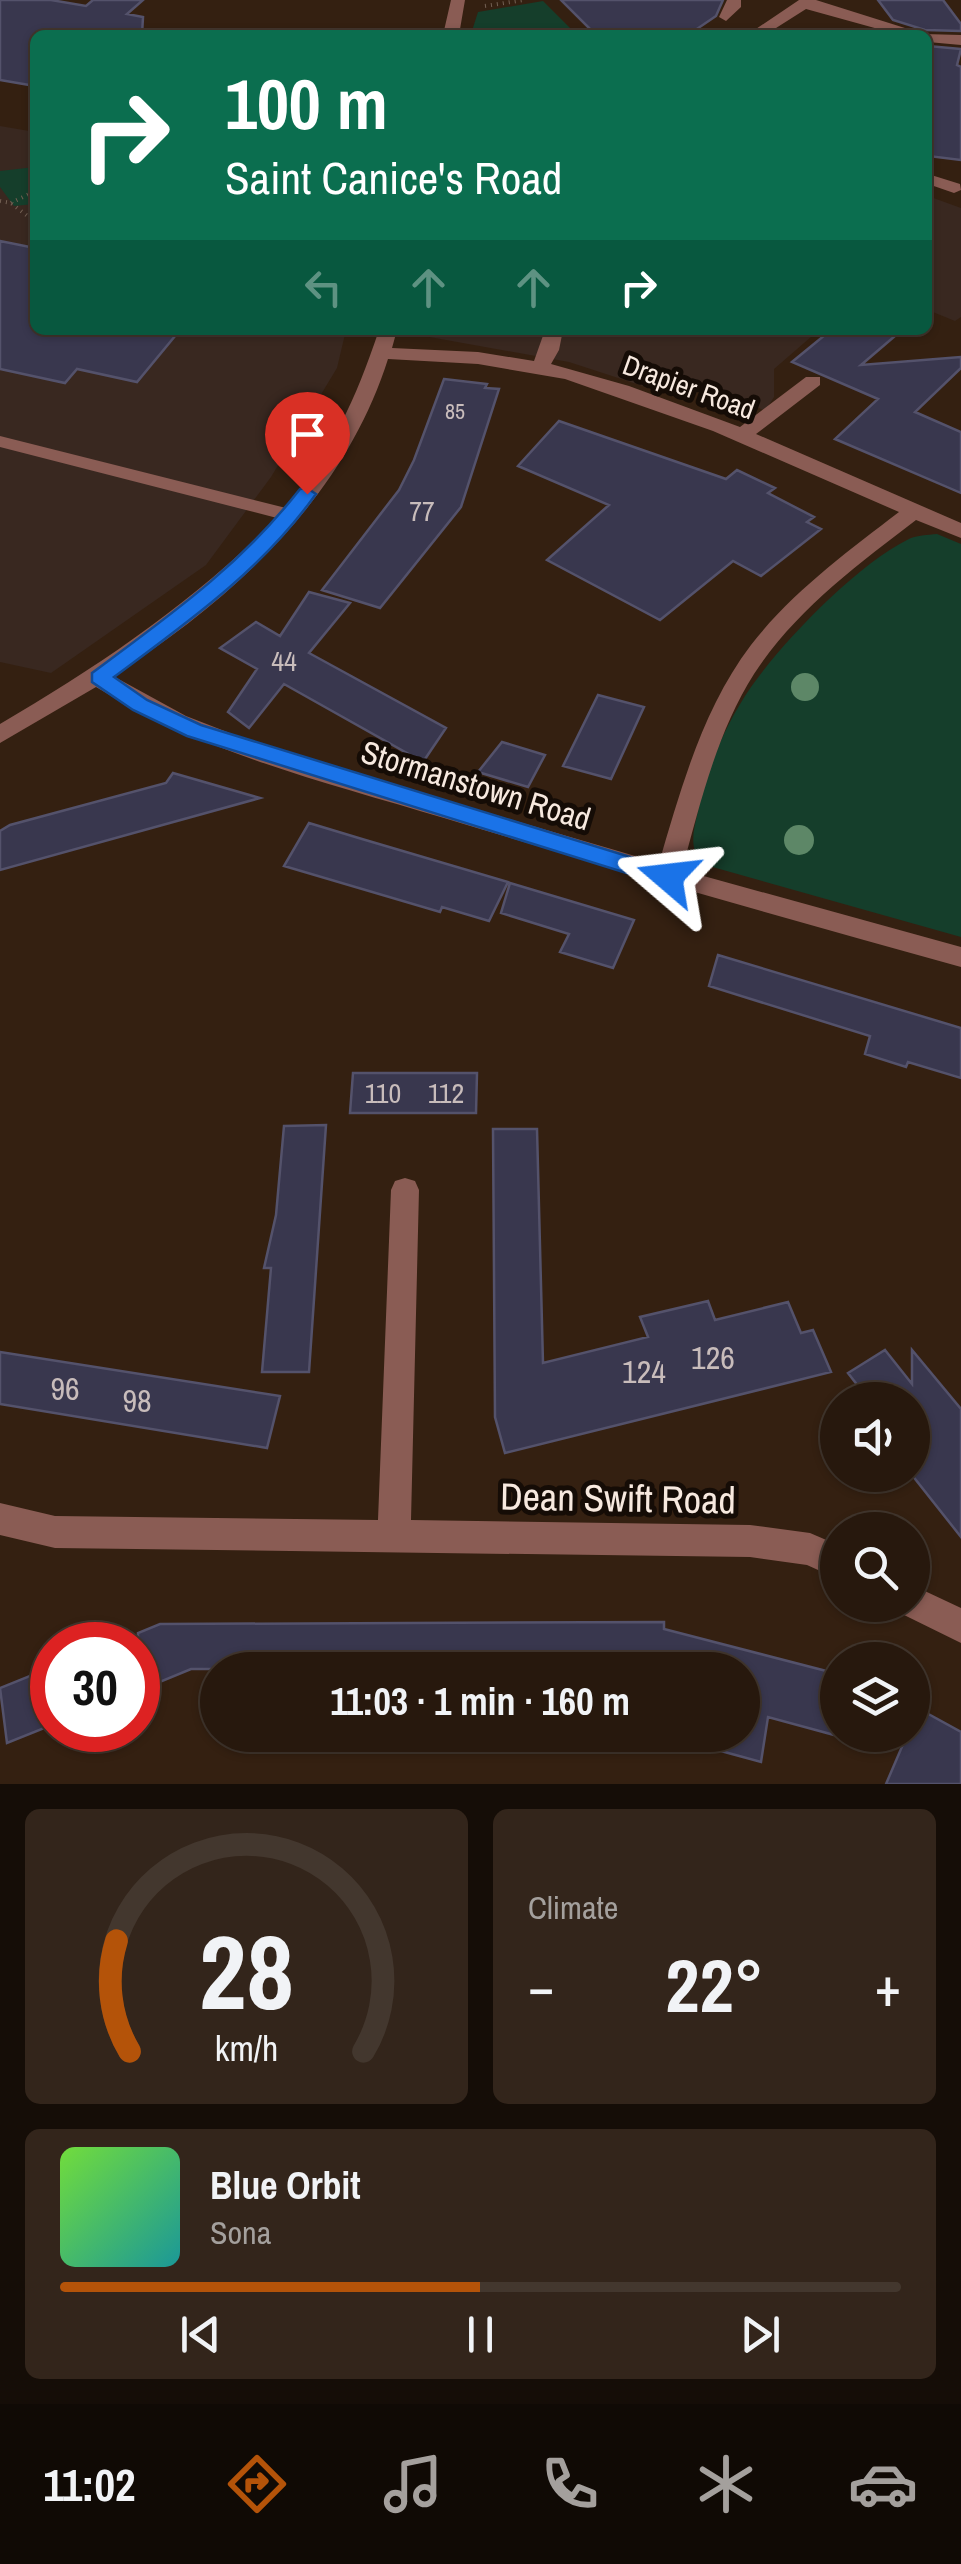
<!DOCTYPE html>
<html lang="en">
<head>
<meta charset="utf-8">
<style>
  body { margin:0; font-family:"Archivo Narrow",sans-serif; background:#33251b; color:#f1f3f6; height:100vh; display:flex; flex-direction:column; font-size:38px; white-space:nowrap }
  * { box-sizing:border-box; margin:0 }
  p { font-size:32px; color:#a4a09d }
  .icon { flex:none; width:55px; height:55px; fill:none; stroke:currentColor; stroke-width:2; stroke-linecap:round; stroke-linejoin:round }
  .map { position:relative; height:1784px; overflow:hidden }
  .side { display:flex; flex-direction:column; gap:25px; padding:25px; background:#150d07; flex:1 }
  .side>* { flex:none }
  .hud { position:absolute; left:30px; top:30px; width:902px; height:305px; border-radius:15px; box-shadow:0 2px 8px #0004,0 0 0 2px #43372e; background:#0b6e4f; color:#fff; overflow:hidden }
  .tools { position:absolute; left:820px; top:1382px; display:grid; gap:20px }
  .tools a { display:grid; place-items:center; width:110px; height:110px; border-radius:50%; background:#27180d; box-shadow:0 2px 8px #0004,0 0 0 2px #43372e; font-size:50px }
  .speed { position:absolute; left:30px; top:1622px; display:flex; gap:20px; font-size:50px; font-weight:700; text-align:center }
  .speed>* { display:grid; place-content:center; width:130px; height:130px; border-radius:50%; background:#27180d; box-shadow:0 2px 8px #0004,0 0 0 2px #43372e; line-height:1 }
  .speed .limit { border:15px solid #d22; background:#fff; color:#111 }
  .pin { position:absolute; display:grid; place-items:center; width:85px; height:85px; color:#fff; margin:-102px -42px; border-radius:50% 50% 50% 0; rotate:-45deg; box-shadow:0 0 10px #0007 }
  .pin .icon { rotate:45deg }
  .me { position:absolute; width:110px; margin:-55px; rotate:287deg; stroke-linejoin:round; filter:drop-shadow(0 0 8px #0008) }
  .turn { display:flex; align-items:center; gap:35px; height:210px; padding:0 30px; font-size:45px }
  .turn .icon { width:130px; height:130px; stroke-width:2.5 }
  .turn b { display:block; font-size:70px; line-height:85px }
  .lanes { display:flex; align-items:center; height:95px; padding:0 30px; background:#0003; justify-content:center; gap:50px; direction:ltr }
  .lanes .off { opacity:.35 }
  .big { font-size:75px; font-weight:700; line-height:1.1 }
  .side .widget { flex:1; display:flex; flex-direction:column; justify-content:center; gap:15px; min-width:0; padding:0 35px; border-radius:15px; background:#33251b }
  .side .dial { align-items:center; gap:0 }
  .dial svg { height:260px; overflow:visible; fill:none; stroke:#43372e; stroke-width:7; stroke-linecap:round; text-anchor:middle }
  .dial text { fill:#f1f3f6; stroke:none }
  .song { display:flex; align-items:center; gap:30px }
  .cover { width:120px; height:120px; border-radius:15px; background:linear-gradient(135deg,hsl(100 70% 55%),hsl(180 70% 35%)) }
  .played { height:10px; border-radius:5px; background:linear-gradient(90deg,#b45309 50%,#43372e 50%) }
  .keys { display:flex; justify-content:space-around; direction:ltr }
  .heat { display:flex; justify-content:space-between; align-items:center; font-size:55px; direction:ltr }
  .side .tiles { flex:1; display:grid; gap:25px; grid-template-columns:1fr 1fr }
  .widget:last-child { grid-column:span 2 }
  .trip { position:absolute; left:200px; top:1652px; width:560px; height:100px; border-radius:50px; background:#27180d; box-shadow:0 2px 8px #0004,0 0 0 2px #43372e; font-weight:700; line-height:100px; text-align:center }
  .menu { display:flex; height:160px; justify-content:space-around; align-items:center; background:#100a05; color:#a4a09d }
  .menu .icon { width:70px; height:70px }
  .menu .current { color:#b45309 }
  .menu b { font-size:45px; color:#f1f3f6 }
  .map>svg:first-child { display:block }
</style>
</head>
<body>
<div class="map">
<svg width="961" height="1784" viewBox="0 0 961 1784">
  <rect width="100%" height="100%" fill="#342011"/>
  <!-- education -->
  <path fill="#392820" d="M 0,126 L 35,132 L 35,330 L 346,330 L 337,368 L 271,477 L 206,565 L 51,673 L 0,662 Z
    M 928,196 L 961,208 L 961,317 L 955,321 L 928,310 Z
    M 417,330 L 819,330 L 774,369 L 774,397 L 765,411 L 707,382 L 689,401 L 569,362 L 424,336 Z"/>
  <!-- green -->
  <path fill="#153e2b" d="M 543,1 L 577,35 L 471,34 L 478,12 Z
    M 35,167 L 35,204 L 14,206 L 0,187 L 0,171 Z
    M 937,534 L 961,544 L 961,937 L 702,864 C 687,846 695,827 699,806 C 708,765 727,722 751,687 C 784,640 857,565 907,540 C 916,535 928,535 937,534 Z"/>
  <!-- building -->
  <path fill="#39374e" stroke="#54526b" stroke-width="2.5" d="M 0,0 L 51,0 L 86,6 L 93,0 L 143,0 L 127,14 L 143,17 L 142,35 L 35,35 L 35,86 L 0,80 Z
    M 561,0 L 723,0 L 716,16 L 688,35 L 596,35 Z
    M 878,0 L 943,0 L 961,24 L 961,31 L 925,30 L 893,20 Z
    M 928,46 L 961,49 L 957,65 L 961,67 L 961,160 L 928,156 Z
    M 0,241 L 35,248 L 35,330 L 180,330 L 137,382 L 77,369 L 65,383 L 0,369 Z
    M 831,330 L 902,330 L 861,365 L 961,357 L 961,368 L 915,412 L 961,432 L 961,493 L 835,439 L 878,399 L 792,362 Z
    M 444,379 L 487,384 L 485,388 L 499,389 L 461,507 L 380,608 L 322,590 L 399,490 L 414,460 Z
    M 559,421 L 726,479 L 737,470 L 775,488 L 768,493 L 814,517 L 807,522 L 821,529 L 761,576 L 733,561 L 660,620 L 547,560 L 609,505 L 518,466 Z
    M 309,592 L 350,603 L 309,653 L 446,728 L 423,762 L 284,684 L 249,728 L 228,712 L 257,669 L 220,648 L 256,622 L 280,636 Z
    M 598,695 L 644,707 L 611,779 L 563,766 Z
    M 502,742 L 545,755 L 528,787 L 478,772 Z
    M 173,773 L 260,798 L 0,870 L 0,831 L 10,825 L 166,783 Z
    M 309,823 L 362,839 L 508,882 L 489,921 L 442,907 L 440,912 L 284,866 Z
    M 510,883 L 634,920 L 613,968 L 560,952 L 569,934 L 501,913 Z
    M 718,955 L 961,1028 L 961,1078 L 908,1062 L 906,1067 L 865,1054 L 870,1036 L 709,986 Z
    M 353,1073 L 477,1073 L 476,1113 L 350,1113 Z
    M 326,1125 L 309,1372 L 262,1372 L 271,1268 L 264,1268 L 276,1215 L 284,1126 Z
    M 493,1129 L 537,1129 L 543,1363 L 648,1337 L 640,1317 L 708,1301 L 715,1320 L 788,1302 L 801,1333 L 813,1330 L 831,1372 L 505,1453 L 495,1417 Z
    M 885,1350 L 912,1384 L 912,1350 L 961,1409 L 961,1537 L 912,1475 L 912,1400 L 869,1400 L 848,1373 Z
    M 0,1352 L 280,1396 L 267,1448 L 0,1404 Z
    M 664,1622 L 664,1629 L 838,1674 L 838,1736 L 768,1717 L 761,1762 L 721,1751 L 724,1735 L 742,1735 L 742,1670 L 191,1669 L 138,1691 L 138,1633 L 160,1624 Z
    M 52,1667 L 52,1725 L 7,1743 L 0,1688 Z
    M 912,1705 L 961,1732 L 961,1784 L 886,1784 L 907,1735 L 912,1735 Z"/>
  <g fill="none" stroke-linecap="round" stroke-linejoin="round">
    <!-- path -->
    <path stroke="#736154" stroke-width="4" stroke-dasharray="1 5" stroke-linecap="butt" d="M 485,6 L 524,0
      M 0,201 L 11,203 L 35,222
      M 11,203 L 35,191"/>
    <!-- minor -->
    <path fill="#8a5c54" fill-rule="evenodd" d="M 451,0 L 465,0 L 459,35 L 443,35 Z
      M 727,0 L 741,0 L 741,7 L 726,21 L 719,17 Z
      M 799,0 L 816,0 L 924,34 L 961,35 L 961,45 L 928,42 L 928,35 L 900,35 L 806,9 L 765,35 L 747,35 Z
      M 928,174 L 960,184 L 961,190 L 954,193 L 928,184 Z
      M 379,330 L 397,330 L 392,348 L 478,352 L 534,361 L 545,330 L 563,330 L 559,350 L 551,364 L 629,386 L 740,427 L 806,377 L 820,377 L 820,385 L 756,434 L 961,523 L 961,538 L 916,520 C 857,565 795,611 754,674 C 717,732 700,804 682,870 L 961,947 L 961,967 C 787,919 616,870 444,818 C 324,782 204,753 96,687 L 0,743 L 0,724 C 101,665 194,602 277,518 L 0,447 L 0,436 L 286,508 C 334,445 354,404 379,330 ZM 388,359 L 478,364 L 565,379 L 713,431 L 899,512 C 847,552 792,592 751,645 C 703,708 681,788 659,863 L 271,749 L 186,716 L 113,676 C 233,599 344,498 388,359 Z
      M 405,1178 L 415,1181 L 419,1190 L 411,1520 L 750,1525 L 810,1533 L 838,1545 L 838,1579 L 807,1565 L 750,1557 L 55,1548 L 0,1535 L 0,1503 L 55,1516 L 378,1520 L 391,1190 L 395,1181 Z
      M 912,1585 L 961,1608 L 961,1643 L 900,1613 L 897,1605 L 912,1605 Z"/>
  </g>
  <!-- trees -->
  <g fill="#5d8767">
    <circle cx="805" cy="687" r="14"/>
    <circle cx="799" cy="840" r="15"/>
  </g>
  <!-- route -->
  <path fill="#1a73e8" stroke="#114b97" stroke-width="2.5" d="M 307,488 L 316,494 C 262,570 188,622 114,677 L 147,700 L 201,725 L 676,871 L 680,877 L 676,883 L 668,886 L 187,736 L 133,710 L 92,682 L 92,673 C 170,615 240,566 300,489 Z"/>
  <g text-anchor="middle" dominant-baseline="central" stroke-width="10" stroke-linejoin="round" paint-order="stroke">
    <!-- far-number labels -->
    <g font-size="22" fill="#c8bcbb">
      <text x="455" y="411">85</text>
    </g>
    <!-- far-street labels -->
    <g font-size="28" fill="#f7e9df" stroke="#150c06">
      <text transform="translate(689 387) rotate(20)">Drapier Road</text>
    </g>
    <!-- number labels -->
    <g font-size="28" fill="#c8bcbb">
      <text x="422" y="511">77</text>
      <text x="284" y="661">44</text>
      <text x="383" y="1093">110</text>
      <text x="446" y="1093">112</text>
    </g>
    <!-- street labels -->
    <g font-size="32" fill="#f7e9df" stroke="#150c06">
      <text transform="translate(476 785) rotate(17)">Stormanstown Road</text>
    </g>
    <!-- near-number labels -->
    <g font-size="32" fill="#c8bcbb">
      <text x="713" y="1357">126</text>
      <text x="644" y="1371">124</text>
      <text x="65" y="1388">96</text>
      <text x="137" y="1400">98</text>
    </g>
    <!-- near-street labels -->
    <g font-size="38" fill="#f7e9df" stroke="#150c06">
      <text transform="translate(618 1498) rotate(1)">Dean Swift Road</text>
    </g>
  </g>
</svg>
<div class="tools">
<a><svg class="icon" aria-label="sound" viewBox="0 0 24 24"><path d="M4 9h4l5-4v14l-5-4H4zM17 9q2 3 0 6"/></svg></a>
<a><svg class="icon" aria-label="search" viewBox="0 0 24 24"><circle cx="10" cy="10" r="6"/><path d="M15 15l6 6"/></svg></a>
<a><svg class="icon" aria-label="layers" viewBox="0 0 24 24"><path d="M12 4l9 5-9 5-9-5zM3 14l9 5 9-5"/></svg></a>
</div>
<div class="speed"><div class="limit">30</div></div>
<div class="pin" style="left:307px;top:494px;background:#d93025"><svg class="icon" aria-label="arrive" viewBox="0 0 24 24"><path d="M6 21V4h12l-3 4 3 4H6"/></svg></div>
<svg class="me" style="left:668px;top:877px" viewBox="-20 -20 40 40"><path d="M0-17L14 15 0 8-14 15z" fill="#1a73e8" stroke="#fff" stroke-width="4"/></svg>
<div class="trip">11:03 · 1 min · 160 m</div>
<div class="hud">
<div class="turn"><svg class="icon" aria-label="right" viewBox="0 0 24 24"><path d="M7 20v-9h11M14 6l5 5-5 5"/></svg><div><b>100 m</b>Saint Canice's Road</div></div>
<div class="lanes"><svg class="icon off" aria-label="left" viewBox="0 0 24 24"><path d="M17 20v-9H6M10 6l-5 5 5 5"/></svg><svg class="icon off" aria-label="ahead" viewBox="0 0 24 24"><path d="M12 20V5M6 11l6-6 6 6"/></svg><svg class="icon off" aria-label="ahead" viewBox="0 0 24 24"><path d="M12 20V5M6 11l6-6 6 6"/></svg><svg class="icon" aria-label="right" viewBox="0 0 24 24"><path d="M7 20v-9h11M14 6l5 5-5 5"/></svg></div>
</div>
</div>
<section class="side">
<div class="tiles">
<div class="widget dial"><svg viewBox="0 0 100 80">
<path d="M14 69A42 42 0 1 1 86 69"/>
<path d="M14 69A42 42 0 0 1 10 35" stroke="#b45309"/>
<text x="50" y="56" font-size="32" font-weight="700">28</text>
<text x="50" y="72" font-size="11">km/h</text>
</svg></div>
<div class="widget"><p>Climate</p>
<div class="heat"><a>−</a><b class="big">22°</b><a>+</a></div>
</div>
<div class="widget">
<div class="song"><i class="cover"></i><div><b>Blue Orbit</b><p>Sona</p></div></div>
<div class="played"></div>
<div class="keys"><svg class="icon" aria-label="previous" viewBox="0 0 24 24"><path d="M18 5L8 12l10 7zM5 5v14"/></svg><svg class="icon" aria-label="pause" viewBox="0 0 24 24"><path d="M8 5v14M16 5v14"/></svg><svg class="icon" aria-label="next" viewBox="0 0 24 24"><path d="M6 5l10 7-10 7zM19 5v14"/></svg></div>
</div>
</div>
</section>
<nav class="menu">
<b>11:02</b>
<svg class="icon current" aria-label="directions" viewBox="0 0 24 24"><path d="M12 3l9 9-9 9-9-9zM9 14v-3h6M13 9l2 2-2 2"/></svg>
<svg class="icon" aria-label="music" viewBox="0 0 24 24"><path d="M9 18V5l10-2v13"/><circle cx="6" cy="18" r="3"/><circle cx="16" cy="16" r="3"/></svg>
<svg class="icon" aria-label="phone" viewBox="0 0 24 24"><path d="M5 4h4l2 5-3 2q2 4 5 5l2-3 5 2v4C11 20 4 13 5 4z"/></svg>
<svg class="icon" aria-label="climate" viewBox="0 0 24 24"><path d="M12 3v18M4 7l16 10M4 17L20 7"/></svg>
<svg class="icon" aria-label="car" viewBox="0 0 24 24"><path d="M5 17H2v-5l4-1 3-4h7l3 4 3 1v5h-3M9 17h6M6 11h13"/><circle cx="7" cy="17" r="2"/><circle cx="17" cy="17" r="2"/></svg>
</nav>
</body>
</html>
